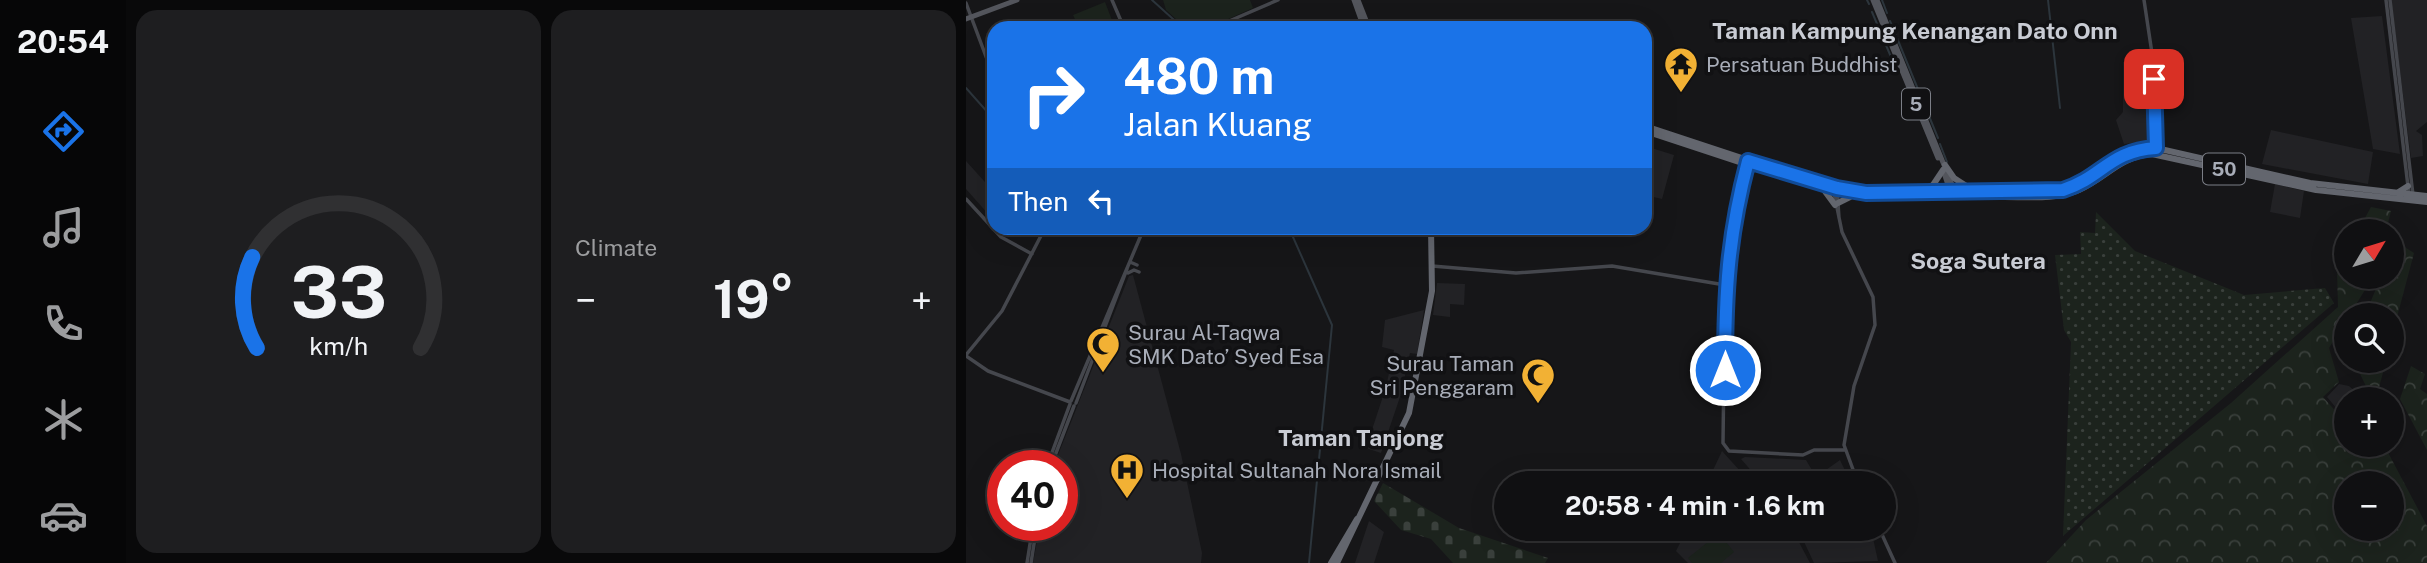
<!DOCTYPE html>
<html lang="en">
<head>
<meta charset="utf-8">
<style>
  body { margin:0; font-family:"Public Sans",sans-serif; background:#1e1e20; color:#f1f3f6; height:100vh; display:flex; flex-direction:column; font-size:26px; white-space:nowrap }
  * { box-sizing:border-box; margin:0 }
  p { font-size:23px; color:#9c9d9f }
  .icon { flex:none; width:38px; height:38px; fill:none; stroke:currentColor; stroke-width:2; stroke-linecap:round; stroke-linejoin:round }
  .map { position:relative; flex:1; overflow:hidden }
  .drawer { display:flex; flex-direction:column; gap:10px; padding:10px; background:#09090a; width:840px }
  .drawer>* { flex:none }
  .hud { position:absolute; left:21px; top:21px; width:665px; height:214px; border-radius:21px; box-shadow:0 7px 28px #0002,0 0 0 2px #303032; background:#1a73e8; color:#fff; overflow:hidden }
  .needle { width:46px; rotate:52deg }
  .tools { position:absolute; left:1368px; top:219px; display:grid; gap:14px }
  .tools a { display:grid; place-items:center; width:70px; height:70px; border-radius:50%; background:#101012; box-shadow:0 7px 28px #0002,0 0 0 2px #303032; font-size:35px }
  .speed { position:absolute; left:21px; top:450px; display:flex; gap:14px; font-size:35px; font-weight:700; text-align:center }
  .speed>* { display:grid; place-content:center; width:91px; height:91px; border-radius:50%; background:#101012; box-shadow:0 7px 28px #0002,0 0 0 2px #303032; line-height:1 }
  .speed .limit { border:10px solid #d22; background:#fff; color:#111 }
  .pin { position:absolute; display:grid; place-items:center; width:60px; height:60px; color:#fff; margin:-30px; border-radius:14px; box-shadow:0 4px 10px #0006 }
  .me { position:absolute; width:77px; margin:-38px; rotate:0deg; stroke-linejoin:round; filter:drop-shadow(0 0 5px #0008) }
  .turn { display:flex; align-items:center; gap:24px; height:147px; padding:0 21px; font-size:32px }
  .turn .icon { width:91px; height:91px; stroke-width:2.5 }
  .turn b { display:block; font-size:49px; line-height:60px }
  .then { display:flex; align-items:center; height:66px; padding:0 21px; background:#0003; gap:14px; font-size:26px }
  .big { font-size:52px; font-weight:700; line-height:1.1 }
  .drawer .card { flex:1; display:flex; flex-direction:column; justify-content:center; gap:10px; min-width:0; padding:0 24px; border-radius:21px; background:#1e1e20 }
  .drawer .dial { align-items:center; gap:0 }
  .dial svg { height:182px; overflow:visible; fill:none; stroke:#303032; stroke-width:7; stroke-linecap:round; text-anchor:middle }
  .dial text { fill:#f1f3f6; stroke:none }
  .heat { display:flex; justify-content:space-between; align-items:center; font-size:38px; direction:ltr }
  .drawer .tiles { flex:1; display:grid; gap:10px; grid-template-columns:repeat(2,1fr) }
  .trip { position:absolute; left:528px; top:471px; width:402px; height:70px; border-radius:35px; background:#101012; box-shadow:0 7px 28px #0002,0 0 0 2px #303032; font-weight:700; line-height:70px; text-align:center }
  main { display:flex; flex:1; min-height:0 }
  .tab-bar { display:flex; flex-direction:column; width:126px; justify-content:space-around; align-items:center; background:#060607; color:#9c9d9f }
  .tab-bar .icon { width:49px; height:49px }
  .tab-bar .active { color:#1a73e8 }
  .tab-bar b { font-size:32px; color:#f1f3f6 }
  .map>svg:first-child { display:block }
</style>
</head>
<body>
<main>
<nav class="tab-bar">
<b>20:54</b>
<svg class="icon active" aria-label="directions" viewBox="0 0 24 24"><path d="M12 3l9 9-9 9-9-9zM9 14v-3h6M13 9l2 2-2 2"/></svg>
<svg class="icon" aria-label="music" viewBox="0 0 24 24"><path d="M9 18V5l10-2v13"/><circle cx="6" cy="18" r="3"/><circle cx="16" cy="16" r="3"/></svg>
<svg class="icon" aria-label="phone" viewBox="0 0 24 24"><path d="M5 4h4l2 5-3 2q2 4 5 5l2-3 5 2v4C11 20 4 13 5 4z"/></svg>
<svg class="icon" aria-label="climate" viewBox="0 0 24 24"><path d="M12 3v18M4 7l16 10M4 17L20 7"/></svg>
<svg class="icon" aria-label="car" viewBox="0 0 24 24"><path d="M5 17H2v-5l4-1 3-4h7l3 4 3 1v5h-3M9 17h6M6 11h13"/><circle cx="7" cy="17" r="2"/><circle cx="17" cy="17" r="2"/></svg>
</nav>
<section class="drawer">
<div class="tiles">
<div class="card dial"><svg viewBox="0 0 100 80">
<path d="M14 69A42 42 0 1 1 86 69"/>
<path d="M14 69A42 42 0 0 1 12 29" stroke="#1a73e8"/>
<text x="50" y="56" font-size="32" font-weight="700">33</text>
<text x="50" y="72" font-size="11">km/h</text>
</svg></div>
<div class="card"><p>Climate</p>
<div class="heat"><a>−</a><b class="big">19°</b><a>+</a></div>
</div>
</div>
</section>
<div class="map">
<svg width="1461" height="563" viewBox="0 0 1461 563">
  <defs>
    <pattern id="grass-dots" width="8" height="8" patternUnits="userSpaceOnUse" patternTransform="scale(1.75)"><rect width="8" height="8" fill="#1c231d"/><path d="M2 2h.1M6 6h.1" fill="none" stroke="#3a403c" stroke-width="1.8" stroke-linecap="round"/></pattern>
    <pattern id="forest-crowns" width="20" height="18" patternUnits="userSpaceOnUse" patternTransform="scale(1.75)"><rect width="20" height="18" fill="#1c231d"/><path d="M2 6a3 3 0 1 1 6 0M12 15a3 3 0 1 1 6 0" fill="none" stroke="#3a403c"/></pattern>
    <pattern id="cemetery-stones" width="16" height="16" patternUnits="userSpaceOnUse" patternTransform="scale(1.75)"><rect width="16" height="16" fill="#1c231d"/><path d="M2 7V4a2 2 0 0 1 4 0v3zM10 15v-3a2 2 0 0 1 4 0v3z" fill="#3a403c"/></pattern>
  </defs>
  <rect width="100%" height="100%" fill="#161618"/>
  <!-- built -->
  <path fill="#222225" d="M 1425,0 L 1461,0 L 1461,122 L 1450,131 L 1456,135 L 1457,156 L 1445,158 Z
    M 1416,16 L 1434,154 L 1407,149 L 1385,18 Z
    M 1189,58 L 1192,140 L 1158,144 L 1150,120 L 1157,112 L 1157,62 Z
    M 1305,130 L 1407,152 L 1402,184 L 1296,164 Z
    M 679,146 L 708,155 L 696,199 L 679,195 Z
    M 0,161 L 28,192 L 28,211 L 23,215 L 0,189 Z
    M 1309,184 L 1338,191 L 1334,218 L 1304,212 Z
    M 167,275 L 215,454 L 236,553 L 235,563 L 67,563 L 74,525 L 96,525 L 96,466 L 88,465 L 163,276 Z
    M 471,283 L 499,284 L 498,305 L 484,304 L 484,317 L 467,315 Z
    M 458,310 L 451,354 L 444,353 L 435,394 L 415,453 L 400,448 L 420,387 L 428,350 L 416,347 L 419,320 Z
    M 1373,384 L 1383,386 L 1394,396 L 1400,395 L 1401,399 L 1381,399 L 1381,421 L 1361,397 Z
    M 756,451 L 785,483 L 741,483 Z
    M 779,457 L 840,460 L 850,477 L 874,460 L 885,483 L 796,483 L 775,459 Z
    M 403,521 L 418,532 L 408,563 L 389,563 Z
    M 721,529 L 826,529 L 844,563 L 722,563 L 710,551 Z
    M 832,529 L 905,529 L 912,561 L 848,563 Z"/>
  <!-- grass -->
  <path fill="url(#grass-dots)" d="M 1130,212 L 1169,251 L 1278,295 L 1359,288 L 1368,303 L 1097,536 L 1105,342 L 1098,330 L 1089,255 L 1115,254 L 1114,232 L 1129,233 Z"/>
  <!-- forest -->
  <path fill="url(#forest-crowns)" fill-rule="evenodd" d="M 1405,207 L 1425,211 L 1420,231 L 1392,231 Z
    M 1429,241 L 1448,253 L 1426,336 L 1426,315 L 1399,315 L 1415,277 L 1426,276 Z
    M 1381,252 L 1381,276 L 1407,277 L 1363,348 L 1373,382 L 1357,397 L 1381,424 L 1381,444 L 1398,445 L 1402,449 L 1407,445 L 1418,445 L 1461,526 L 1461,563 L 1080,563 L 1120,520 L 1265,403 L 1372,307 L 1371,270 ZM 1381,483 L 1426,483 L 1426,528 L 1381,528 Z
    M 1388,361 L 1420,361 L 1410,399 L 1406,399 Z
    M 1445,366 L 1459,374 L 1454,389 L 1461,394 L 1461,450 L 1434,399 Z"/>
  <!-- cemetery -->
  <path fill="url(#cemetery-stones)" d="M 417,483 L 493,528 L 582,558 L 579,563 L 487,563 L 465,539 L 435,530 L 408,501 Z"/>
  <!-- pitch -->
  <path fill="#1c231d" d="M 197,0 L 284,0 L 287,8 L 242,28 L 220,28 L 200,10 Z
    M 139,2 L 149,28 L 113,28 L 107,15 Z
    M 753,533 L 768,552 L 755,563 L 726,563 L 722,558 Z"/>
  <g fill="none" stroke-linecap="round" stroke-linejoin="round">
    <!-- stream -->
    <path stroke="#2c353c" stroke-width="2" d="M 186,0 L 217,28
      M 901,0 L 903,4
      M 916,0 L 921,13
      M 1082,0 L 1094,108
      M 906,12 L 925,57
      M 924,21 L 972,138
      M 0,88 L 24,115
      M 974,144 L 981,162
      M 323,228 L 366,325 L 343,563"/>
    <!-- secondary -->
    <path stroke="#45474d" stroke-width="3.5" d="M 146,0 L 158,28
      M 1178,0 L 1187,60 L 1190,148
      M 1420,0 L 1443,195
      M 1424,0 L 1447,195
      M 0,3 L 28,78
      M 247,28 L 312,0
      M 782,161 L 763,245 L 759,285 L 757,443 L 763,451 L 837,455 L 848,450 L 878,450
      M 871,188 L 873,218
      M 868,193 L 876,232 L 907,297 L 909,325 L 888,386 L 878,445 L 892,483
      M 0,199 L 35,237 L 66,254
      M 164,262 L 171,265
      M 466,266 L 550,273 L 646,266 L 759,285
      M 162,273 L 168,270 L 173,272
      M 0,355 L 36,311 L 79,228
      M 0,356 L 22,371 L 104,402
      M 105,401 L 178,228
      M 110,403 L 161,269
      M 81,466 L 104,404
      M 85,466 L 108,406
      M 913,528 L 929,563
      M 61,563 L 67,525
      M 65,563 L 71,525"/>
    <!-- primary -->
    <path stroke="#53555c" stroke-width="5" d="M 388,0 L 398,28
      M 392,0 L 403,28
      M 907,0 L 972,158
      M 911,0 L 991,197
      M 0,19 L 51,0
      M 978,173 L 986,197"/>
    <!-- highway -->
    <path stroke="#63666e" stroke-width="6" d="M 679,126 L 815,171 L 899,193 L 1097,190 L 1120,180 L 1157,153 L 1190,148 L 1344,183 L 1461,196
      M 679,131 L 776,163
      M 979,165 L 988,178 L 1008,191
      M 793,169 L 871,193 L 953,197
      M 858,190 L 869,205
      M 954,191 L 967,185 L 977,170
      M 1431,193 L 1442,186
      M 1038,197 C 1063,197 1090,200 1113,190 C 1140,178 1155,156 1186,154 L 1350,190 L 1461,202
      M 872,203 L 884,197
      M 365,563 L 391,519
      M 371,563 L 443,413 L 466,291 L 465,228"/>
  </g>
  <g fill="none" stroke-linecap="round" stroke-linejoin="round">
    <!-- route casing -->
    <g stroke="#114b97" stroke-width="18">
      <path id="route" d="M 759,370 C 759,292 762,237 782,161 L 871,188 L 900,193 L 1097,190 C 1137,177 1143,151 1190,148 L 1188,79"/>
    </g>
    <!-- route -->
    <use href="#route" stroke="#1a73e8" stroke-width="12"/>
  </g>
  <!-- icons -->
  <defs>
    <g id="temple-pin" transform="scale(1.75)"><path d="M0 17L-7.5 6A9.5 9.5 0 1 1 7.5 6Z" fill="#f2b134" stroke="#111113"/><path d="M0-6L5-2H3V0L6.5 2.5H4V6H1.5V3h-3V6H-4V2.5H-6.5L-3 0V-2H-5Z" fill="#111"/></g>
    <g id="mosque-pin" transform="scale(1.75)"><path d="M0 17L-7.5 6A9.5 9.5 0 1 1 7.5 6Z" fill="#f2b134" stroke="#111113"/><path d="M3.5-4.9A6 6 0 1 0 3.5 4.9A5 5 0 1 1 3.5-4.9Z" fill="#111"/></g>
    <g id="hospital-pin" transform="scale(1.75)"><path d="M0 17L-7.5 6A9.5 9.5 0 1 1 7.5 6Z" fill="#f2b134" stroke="#111113"/><path d="M-5-5h3v3.5h4V-5h3V5h-3V1.5h-4V5h-3Z" fill="#111"/></g>
  </defs>
  <g fill-rule="evenodd">
    <use href="#temple-pin" x="715" y="64"/>
    <use href="#mosque-pin" x="137" y="344"/>
    <use href="#mosque-pin" x="572" y="375"/>
    <use href="#hospital-pin" x="161" y="470"/>
  </g>
  <g text-anchor="middle" dominant-baseline="central" stroke-width="7" stroke-linejoin="round" paint-order="stroke">
    <!-- shield labels -->
    <g fill="#111113" stroke="#7b7e86" stroke-width="2">
      <rect x="936" y="88.5" width="28" height="31" rx="5"/>
      <rect x="1237" y="153.5" width="42" height="31" rx="5"/>
    </g>
    <g font-size="19" font-weight="bold" fill="#a8adb8">
      <text x="950" y="104">5</text>
      <text x="1258" y="169">50</text>
    </g>
    <!-- poi labels -->
    <g font-size="21" fill="#a8adb8" stroke="#111113" text-anchor="start">
      <text x="740" y="64">Persatuan Buddhist</text>
      <text x="162" y="332">Surau Al-Taqwa<tspan x="162" dy="24">SMK Dato’ Syed Esa</tspan></text>
      <text x="548" y="363" text-anchor="end">Surau Taman<tspan x="548" dy="24">Sri Penggaram</tspan></text>
      <text x="186" y="470">Hospital Sultanah Nora Ismail</text>
    </g>
    <!-- neighbourhood labels -->
    <g font-size="23" font-weight="bold" fill="#c9ccd4" stroke="#111113">
      <text x="949" y="30">Taman Kampung Kenangan Dato Onn</text>
      <text x="1012" y="260">Soga Sutera</text>
      <text x="395" y="437">Taman Tanjong</text>
    </g>
  </g>
</svg>
<div class="tools">
<a><svg class="needle" viewBox="-14 -14 28 28"><path d="M0-13l5 13h-10z" fill="#e53935"/><path d="M0 13l5-13h-10z" fill="#9c9d9f"/></svg></a>
<a><svg class="icon" aria-label="search" viewBox="0 0 24 24"><circle cx="10" cy="10" r="6"/><path d="M15 15l6 6"/></svg></a>
<a>+</a>
<a>−</a>
</div>
<div class="speed"><div class="limit">40</div></div>
<div class="pin" style="left:1188px;top:79px;background:#d93025"><svg class="icon" aria-label="arrive" viewBox="0 0 24 24"><path d="M6 21V4h12l-3 4 3 4H6"/></svg></div>
<svg class="me" style="left:759px;top:370px" viewBox="-20 -20 40 40"><circle r="17" fill="#1a73e8" stroke="#fff" stroke-width="3"/><path d="M0-11L8 9 0 5-8 9z" fill="#fff"/></svg>
<div class="trip">20:58 · 4 min · 1.6 km</div>
<div class="hud">
<div class="turn"><svg class="icon" aria-label="right" viewBox="0 0 24 24"><path d="M7 20v-9h11M14 6l5 5-5 5"/></svg><div><b>480 m</b>Jalan Kluang</div></div>
<div class="then">Then<svg class="icon" aria-label="left" viewBox="0 0 24 24"><path d="M17 20v-9H6M10 6l-5 5 5 5"/></svg></div>
</div>
</div>
</main>
</body>
</html>
